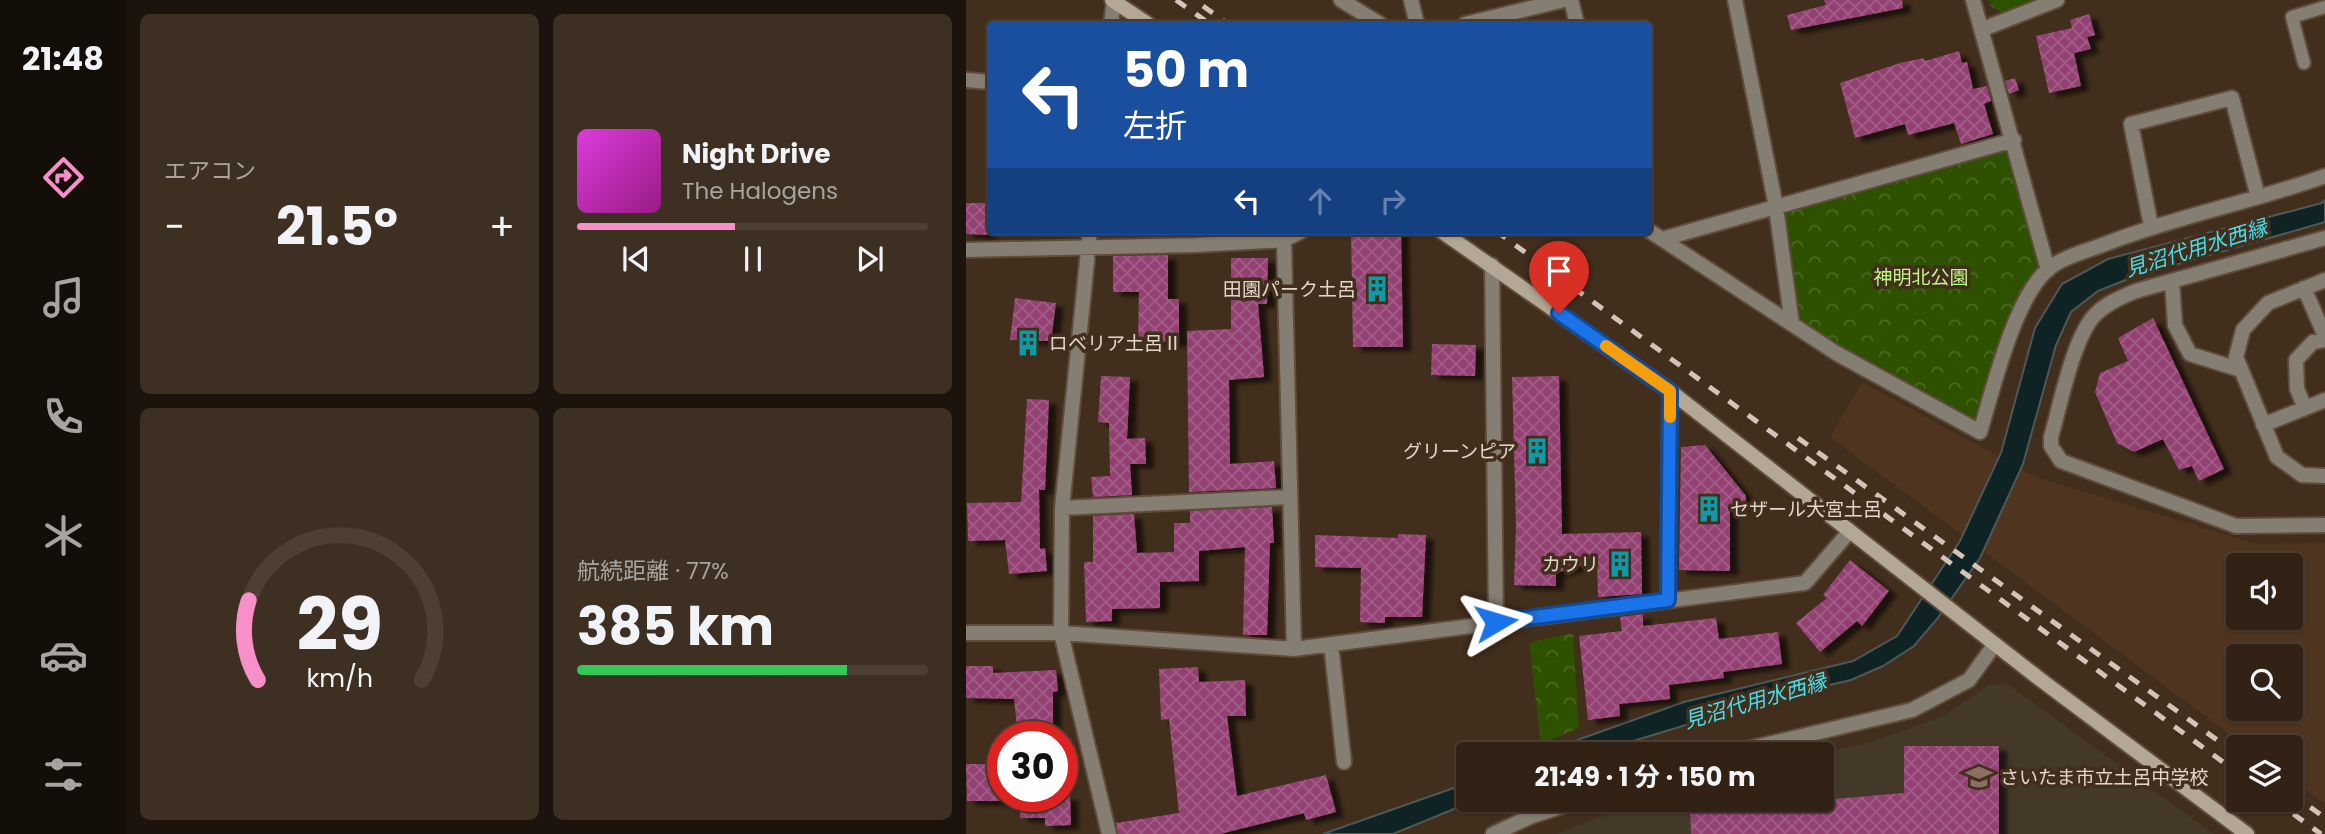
<!DOCTYPE html>
<html lang="ja">
<head>
<meta charset="utf-8">
<style>
  body { margin:0; font-family:Poppins,"Noto Sans JP",sans-serif; background:#3d2f22; color:#f1f3f6; height:100vh; display:flex; flex-direction:column; font-size:26px; white-space:nowrap }
  * { box-sizing:border-box; margin:0 }
  p { font-size:23px; color:#a8a4a0 }
  .icon { flex:none; width:38px; height:38px; fill:none; stroke:currentColor; stroke-width:2; stroke-linecap:round; stroke-linejoin:round }
  .map { position:relative; flex:1; overflow:hidden }
  .side { display:flex; flex-direction:column; gap:14px; padding:14px; background:#1c130c; width:840px }
  .side>* { flex:none }
  .top-card { position:absolute; left:21px; top:21px; width:665px; height:214px; border-radius:7px; box-shadow:0 2px 5px #0004,0 0 0 2px #4d3f34; background:#1a4fa0; color:#fff; overflow:hidden }
  .controls { position:absolute; left:1260px; top:553px; display:grid; gap:14px }
  .controls a { display:grid; place-items:center; width:77px; height:77px; border-radius:7px; background:#322215; box-shadow:0 2px 5px #0004,0 0 0 2px #4d3f34; font-size:35px }
  .speed { position:absolute; left:21px; top:721px; display:flex; gap:14px; font-size:35px; font-weight:700; text-align:center }
  .speed>* { display:grid; place-content:center; width:91px; height:91px; border-radius:50%; background:#322215; box-shadow:0 2px 5px #0004,0 0 0 2px #4d3f34; line-height:1 }
  .speed .limit { border:10px solid #d22; background:#fff; color:#111 }
  .pin { position:absolute; display:grid; place-items:center; width:60px; height:60px; color:#fff; margin:-72px -30px; border-radius:50% 50% 50% 0; rotate:-45deg; box-shadow:0 0 7px #0007 }
  .pin .icon { rotate:45deg }
  .me { position:absolute; width:77px; margin:-38px; rotate:83deg; stroke-linejoin:round; filter:drop-shadow(0 0 5px #0008) }
  .turn { display:flex; align-items:center; gap:24px; height:147px; padding:0 21px; font-size:32px }
  .turn .icon { width:91px; height:91px; stroke-width:2.5 }
  .turn b { display:block; font-size:49px; line-height:60px }
  .lanes { display:flex; align-items:center; height:66px; padding:0 21px; background:#0003; justify-content:center; gap:35px; direction:ltr }
  .lanes .off { opacity:.35 }
  .big { font-size:52px; font-weight:700; line-height:1.1 }
  .side .tile { flex:1; display:flex; flex-direction:column; justify-content:center; gap:10px; min-width:0; padding:0 24px; border-radius:10px; background:#3d2f22 }
  .side .dial { align-items:center; gap:0 }
  .dial svg { height:182px; overflow:visible; fill:none; stroke:#4d3f34; stroke-width:7; stroke-linecap:round; text-anchor:middle }
  .dial text { fill:#f1f3f6; stroke:none }
  .song { display:flex; align-items:center; gap:21px }
  .cover { width:84px; height:84px; border-radius:10px; background:linear-gradient(135deg,hsl(300 70% 55%),hsl(310 70% 35%)) }
  .played { height:7px; border-radius:4px; background:linear-gradient(90deg,#f98fc9 45%,#4d3f34 45%) }
  .keys { display:flex; justify-content:space-around; direction:ltr }
  .heat { display:flex; justify-content:space-between; align-items:center; font-size:38px; direction:ltr }
  .charge { height:10px; border-radius:5px; background:linear-gradient(90deg,#34c759 77%,#4d3f34 0) }
  .side .tiles { flex:1; display:grid; gap:14px; grid-template-columns:repeat(2,1fr) }
  .trip { position:absolute; left:490px; top:742px; width:378px; height:70px; border-radius:7px; background:#322215; box-shadow:0 2px 5px #0004,0 0 0 2px #4d3f34; font-weight:700; line-height:70px; text-align:center }
  main { display:flex; flex:1; min-height:0 }
  .dock { display:flex; flex-direction:column; width:126px; justify-content:space-around; align-items:center; background:#140e08; color:#a8a4a0 }
  .dock .icon { width:49px; height:49px }
  .dock .on { color:#f98fc9 }
  .dock b { font-size:32px; color:#f1f3f6 }
  .map>svg:first-child { display:block }
</style>
</head>
<body>
<main>
<nav class="dock">
<b>21:48</b>
<svg class="icon on" aria-label="directions" viewBox="0 0 24 24"><path d="M12 3l9 9-9 9-9-9zM9 14v-3h6M13 9l2 2-2 2"/></svg>
<svg class="icon" aria-label="music" viewBox="0 0 24 24"><path d="M9 18V5l10-2v13"/><circle cx="6" cy="18" r="3"/><circle cx="16" cy="16" r="3"/></svg>
<svg class="icon" aria-label="phone" viewBox="0 0 24 24"><path d="M5 4h4l2 5-3 2q2 4 5 5l2-3 5 2v4C11 20 4 13 5 4z"/></svg>
<svg class="icon" aria-label="climate" viewBox="0 0 24 24"><path d="M12 3v18M4 7l16 10M4 17L20 7"/></svg>
<svg class="icon" aria-label="car" viewBox="0 0 24 24"><path d="M5 17H2v-5l4-1 3-4h7l3 4 3 1v5h-3M9 17h6M6 11h13"/><circle cx="7" cy="17" r="2"/><circle cx="17" cy="17" r="2"/></svg>
<svg class="icon" aria-label="filters" viewBox="0 0 24 24"><path d="M4 7h16M4 17h16"/><circle cx="9" cy="7" r="2"/><circle cx="15" cy="17" r="2"/></svg>
</nav>
<section class="side">
<div class="tiles">
<div class="tile"><p>エアコン</p>
<div class="heat"><a>−</a><b class="big">21.5°</b><a>+</a></div>
</div>
<div class="tile">
<div class="song"><i class="cover"></i><div><b>Night Drive</b><p>The Halogens</p></div></div>
<div class="played"></div>
<div class="keys"><svg class="icon" aria-label="previous" viewBox="0 0 24 24"><path d="M18 5L8 12l10 7zM5 5v14"/></svg><svg class="icon" aria-label="pause" viewBox="0 0 24 24"><path d="M8 5v14M16 5v14"/></svg><svg class="icon" aria-label="next" viewBox="0 0 24 24"><path d="M6 5l10 7-10 7zM19 5v14"/></svg></div>
</div>
<div class="tile dial"><svg viewBox="0 0 100 80">
<path d="M14 69A42 42 0 1 1 86 69"/>
<path d="M14 69A42 42 0 0 1 10 34" stroke="#f98fc9"/>
<text x="50" y="56" font-size="32" font-weight="700">29</text>
<text x="50" y="72" font-size="11">km/h</text>
</svg></div>
<div class="tile"><p>航続距離 · 77%</p><b class="big">385 km</b><div class="charge"></div></div>
</div>
</section>
<div class="map">
<svg width="1359" height="834" viewBox="0 0 1359 834">
  <defs>
    <pattern id="park-crowns" width="20" height="18" patternUnits="userSpaceOnUse" patternTransform="scale(1.75)"><rect width="20" height="18" fill="#2e5100"/><path d="M2 6a3 3 0 1 1 6 0M12 15a3 3 0 1 1 6 0" fill="none" stroke="#4c6924"/></pattern>
    <pattern id="building-cross-hatch" width="8" height="8" patternUnits="userSpaceOnUse" patternTransform="scale(1.75)"><rect width="8" height="8" fill="#934173"/><path d="M0 0l8 8M0 8l8-8" fill="none" stroke="#a25c86"/></pattern>
    <filter id="shadow"><feDropShadow dx="8" dy="4.5" stdDeviation="2" flood-color="#0009"/></filter>
  </defs>
  <rect width="100%" height="100%" fill="#422e1c"/>
  <!-- education -->
  <path fill="#443829" d="M 1024,684 L 1043,685 L 1248,834 L 590,834 L 676,800 L 856,800 L 854,754 L 905,742 L 975,717 Z"/>
  <!-- built -->
  <path fill="#4f351f" fill-rule="evenodd" d="M 896,382 L 1070,477 L 1290,544 L 1359,543 L 1359,804 L 1325,779 L 1325,747 L 1281,747 L 864,437 ZM 1272,565 L 1325,565 L 1325,618 L 1272,618 ZM 1272,656 L 1325,656 L 1325,709 L 1272,709 Z"/>
  <!-- park -->
  <path fill="url(#park-crowns)" d="M 1023,0 L 1079,0 L 1037,13 L 1025,6 Z
    M 1048,140 L 1082,270 L 1060,300 L 1014,432 L 826,324 L 810,207 Z
    M 607,633 L 613,728 L 575,744 L 563,643 Z"/>
  <!-- water -->
  <path fill="#0f2224" stroke="#4e5856" stroke-width="2" d="M 1359,200 L 1359,222 L 1167,277 L 1132,291 L 1105,312 L 1090,345 L 1057,464 L 1014,558 L 971,619 L 948,646 L 917,666 L 885,680 L 816,696 L 624,754 L 572,754 L 718,702 L 887,661 L 931,636 L 994,541 L 1035,453 L 1069,328 L 1096,284 L 1142,259 L 1356,203 Z
    M 502,783 L 502,800 L 510,800 L 427,834 L 357,834 Z"/>
  <!-- building -->
  <path fill="url(#building-cross-hatch)" filter="url(#shadow)" d="M 858,0 L 936,0 L 937,8 L 825,30 L 821,15 L 860,5 Z
    M 1123,14 L 1129,35 L 1121,37 L 1125,49 L 1108,53 L 1115,86 L 1083,93 L 1070,36 L 1106,28 L 1104,20 Z
    M 993,51 L 996,63 L 1001,62 L 1007,89 L 1021,86 L 1025,101 L 1018,104 L 1027,134 L 995,144 L 988,123 L 942,135 L 939,124 L 889,138 L 874,83 L 934,63 L 958,58 L 959,61 Z
    M 1049,78 L 1053,90 L 1043,94 L 1039,81 Z
    M 0,203 L 23,203 L 23,235 L 0,234 Z
    M 156,231 L 203,231 L 203,236 L 156,237 Z
    M 385,231 L 435,231 L 437,347 L 387,347 Z
    M 202,255 L 202,299 L 213,299 L 213,342 L 172,342 L 173,292 L 147,292 L 147,256 Z
    M 265,258 L 302,258 L 301,304 L 292,304 L 298,377 L 263,380 L 264,464 L 308,461 L 310,488 L 223,492 L 221,331 L 265,329 Z
    M 49,298 L 90,303 L 85,341 L 44,340 Z
    M 1187,318 L 1258,469 L 1233,481 L 1226,466 L 1213,470 L 1197,439 L 1168,452 L 1151,443 L 1129,392 L 1134,373 L 1162,361 L 1152,338 Z
    M 466,344 L 510,345 L 509,376 L 465,375 Z
    M 135,376 L 164,377 L 161,439 L 179,438 L 180,464 L 164,464 L 166,495 L 127,497 L 125,477 L 144,476 L 143,423 L 132,422 Z
    M 593,376 L 596,534 L 675,532 L 676,594 L 632,597 L 631,561 L 590,573 L 590,586 L 548,585 L 550,526 L 546,377 Z
    M 61,399 L 83,400 L 79,490 L 73,490 L 74,549 L 79,548 L 81,571 L 43,574 L 39,540 L 2,541 L 1,503 L 55,502 Z
    M 739,445 L 780,496 L 779,507 L 764,511 L 764,571 L 713,570 L 715,447 Z
    M 306,507 L 308,543 L 304,543 L 301,635 L 277,635 L 279,547 L 233,551 L 233,581 L 194,582 L 194,608 L 146,609 L 146,621 L 120,622 L 118,562 L 127,562 L 127,516 L 168,514 L 171,553 L 208,552 L 208,523 L 224,523 L 224,511 Z
    M 432,534 L 460,535 L 456,617 L 419,617 L 419,623 L 394,622 L 395,568 L 349,567 L 349,535 L 432,538 Z
    M 884,560 L 923,591 L 896,626 L 891,621 L 854,652 L 830,623 L 861,598 L 857,595 Z
    M 677,614 L 677,626 L 750,618 L 753,639 L 812,632 L 816,664 L 757,672 L 758,678 L 703,685 L 704,699 L 653,704 L 654,716 L 622,720 L 613,636 L 656,631 L 654,617 Z
    M 0,666 L 27,666 L 27,673 L 90,670 L 92,691 L 87,692 L 87,737 L 52,737 L 48,699 L 0,698 Z
    M 232,667 L 233,682 L 279,680 L 280,716 L 261,716 L 271,796 L 360,775 L 370,812 L 340,820 L 338,813 L 254,834 L 152,834 L 150,823 L 213,813 L 203,719 L 195,720 L 193,669 Z
    M 938,746 L 1033,746 L 1033,834 L 725,834 L 724,800 L 856,800 L 938,793 Z
    M 0,764 L 31,764 L 31,774 L 37,774 L 37,801 L 1,801 Z
    M 55,796 L 104,796 L 105,825 L 79,826 L 79,818 L 54,818 Z"/>
  <g fill="none" stroke-linecap="round" stroke-linejoin="round">
    <!-- lane casing -->
    <g stroke="#5f4c3c" stroke-width="16">
      <path id="lane" d="M 1338,63 L 1326,17 L 1359,7"/>
    </g>
    <!-- street casing -->
    <g stroke="#5f4c3c" stroke-width="18">
      <path id="street" d="M 375,0 L 414,24
        M 445,0 L 451,24
        M 605,0 L 611,24
        M 769,0 L 810,207 L 826,324
        M 1007,0 L 1082,270
        M 145,24 L 148,1
        M 499,24 L 598,0
        M 1017,29 L 1091,0
        M 0,80 L 24,82
        M 1185,226 L 1165,124 L 1266,98 L 1292,197
        M 682,230 L 870,353 L 1014,432 C 1027,389 1048,300 1081,270 C 1096,257 1121,251 1139,244 C 1211,216 1287,202 1359,176
        M 124,231 L 96,508 L 95,633 L 143,834
        M 1359,238 L 1170,291 C 1155,297 1139,304 1128,316 C 1107,339 1094,406 1085,437 L 1085,446 L 1095,461 L 1270,526 L 1359,525
        M 696,239 L 1048,140
        M 318,240 L 328,649
        M 0,250 L 229,245 L 318,240 L 336,231
        M 526,265 L 530,622
        M 1359,280 L 1302,303 L 1277,330 L 1270,357 L 1311,457 L 1336,475 L 1359,476
        M 1206,281 L 1209,325 L 1224,354 L 1275,370
        M 1338,288 L 1359,336
        M 1339,408 L 1331,389 L 1330,360 L 1347,342 L 1359,340
        M 1297,425 L 1359,400
        M 96,508 L 324,497
        M 702,600 L 704,391
        M 0,633 L 95,633 L 328,649 L 839,583 L 884,531
        M 365,644 L 378,762
        M 760,754 L 946,710 L 1003,680 L 1029,644
        M 527,834 L 566,816 L 616,800"/>
    </g>
    <!-- secondary casing -->
    <g stroke="#5f4c3c" stroke-width="18">
      <path id="secondary" d="M 146,0 L 182,24
        M 475,231 L 704,391 L 1075,680 L 1281,834"/>
    </g>
    <!-- lane -->
    <use href="#lane" stroke="#857e73" stroke-width="12"/>
    <!-- street -->
    <use href="#street" stroke="#857e73" stroke-width="14"/>
    <!-- secondary -->
    <use href="#secondary" stroke="#b3a896" stroke-width="14"/>
    <!-- rail -->
    <path stroke="#d2c4b9" stroke-width="5" stroke-dasharray="12 12" stroke-linecap="butt" d="M 210,0 L 244,24
      M 237,6 L 262,24
      M 530,231 L 1272,773
      M 832,438 L 1272,755
      M 1325,793 L 1359,818
      M 1308,800 L 1355,834"/>
  </g>
  <g fill="none" stroke-linecap="round" stroke-linejoin="round">
    <!-- route casing -->
    <g stroke="#114b97" stroke-width="18">
      <path id="route" d="M 530,622 L 702,600 L 704,391 L 593,313"/>
    </g>
    <!-- route -->
    <use href="#route" stroke="#1a73e8" stroke-width="12"/>
    <!-- slow -->
    <path stroke="#f59e0b" stroke-width="12" d="M 640,346 L 704,391 L 704,417"/>
  </g>
  <!-- icons -->
  <defs>
    <g id="building-bare" transform="scale(2.1)"><path d="M-4-6H4V6H1V3H-1V6H-4ZM-2.5-4.3h1.7v1.8h-1.7ZM.8-4.3h1.7v1.8H.8ZM-2.5-1h1.7V.8h-1.7ZM.8-1h1.7V.8H.8Z" fill="#0f9aa8" stroke="#422e1c" stroke-width="2.5" paint-order="stroke"/></g>
    <g id="school-bare" transform="scale(2.1)"><path d="M0-5L7-2L0 1L-7-2ZM-4 1L0 2.5L4 1V4Q0 6-4 4Z" fill="#8d6e63" stroke="#422e1c" stroke-width="2.5" paint-order="stroke"/></g>
  </defs>
  <g fill-rule="evenodd">
    <use href="#building-bare" x="411" y="289"/>
    <use href="#building-bare" x="62" y="343"/>
    <use href="#building-bare" x="571" y="451"/>
    <use href="#building-bare" x="743" y="509"/>
    <use href="#building-bare" x="654" y="564"/>
    <use href="#school-bare" x="1013" y="777"/>
  </g>
  <g text-anchor="middle" dominant-baseline="central" stroke-width="7" stroke-linejoin="round" paint-order="stroke">
    <!-- park labels -->
    <g font-size="19" fill="#bcf787" stroke="#422e1c">
      <text x="955" y="277">神明北公園</text>
    </g>
    <!-- poi labels -->
    <g font-size="19" fill="#e2d5cb" stroke="#422e1c" text-anchor="end">
      <text x="390" y="289">田園パーク土呂</text>
      <text x="83" y="343" text-anchor="start">ロベリア土呂Ⅱ</text>
      <text x="550" y="451">グリーンピア</text>
      <text x="764" y="509" text-anchor="start">セザール大宮土呂</text>
      <text x="633" y="564">カウリ</text>
      <text x="1034" y="777" text-anchor="start">さいたま市立土呂中学校</text>
    </g>
    <!-- water labels -->
    <g font-size="21" font-style="italic" fill="#47deeb" stroke="#422e1c">
      <text transform="translate(1230 248) rotate(-17)">見沼代用水西縁</text>
      <text transform="translate(789 701) rotate(-16)">見沼代用水西縁</text>
    </g>
  </g>
</svg>
<div class="controls">
<a><svg class="icon" aria-label="sound" viewBox="0 0 24 24"><path d="M4 9h4l5-4v14l-5-4H4zM17 9q2 3 0 6"/></svg></a>
<a><svg class="icon" aria-label="search" viewBox="0 0 24 24"><circle cx="10" cy="10" r="6"/><path d="M15 15l6 6"/></svg></a>
<a><svg class="icon" aria-label="layers" viewBox="0 0 24 24"><path d="M12 4l9 5-9 5-9-5zM3 14l9 5 9-5"/></svg></a>
</div>
<div class="speed"><div class="limit">30</div></div>
<div class="pin" style="left:593px;top:313px;background:#d93025"><svg class="icon" aria-label="arrive" viewBox="0 0 24 24"><path d="M6 21V4h12l-3 4 3 4H6"/></svg></div>
<svg class="me" style="left:530px;top:622px" viewBox="-20 -20 40 40"><path d="M0-17L14 15 0 8-14 15z" fill="#1a73e8" stroke="#fff" stroke-width="4"/></svg>
<div class="trip">21:49 · 1 分 · 150 m</div>
<div class="top-card">
<div class="turn"><svg class="icon" aria-label="left" viewBox="0 0 24 24"><path d="M17 20v-9H6M10 6l-5 5 5 5"/></svg><div><b>50 m</b>左折</div></div>
<div class="lanes"><svg class="icon" aria-label="left" viewBox="0 0 24 24"><path d="M17 20v-9H6M10 6l-5 5 5 5"/></svg><svg class="icon off" aria-label="ahead" viewBox="0 0 24 24"><path d="M12 20V5M6 11l6-6 6 6"/></svg><svg class="icon off" aria-label="right" viewBox="0 0 24 24"><path d="M7 20v-9h11M14 6l5 5-5 5"/></svg></div>
</div>
</div>
</main>
</body>
</html>
